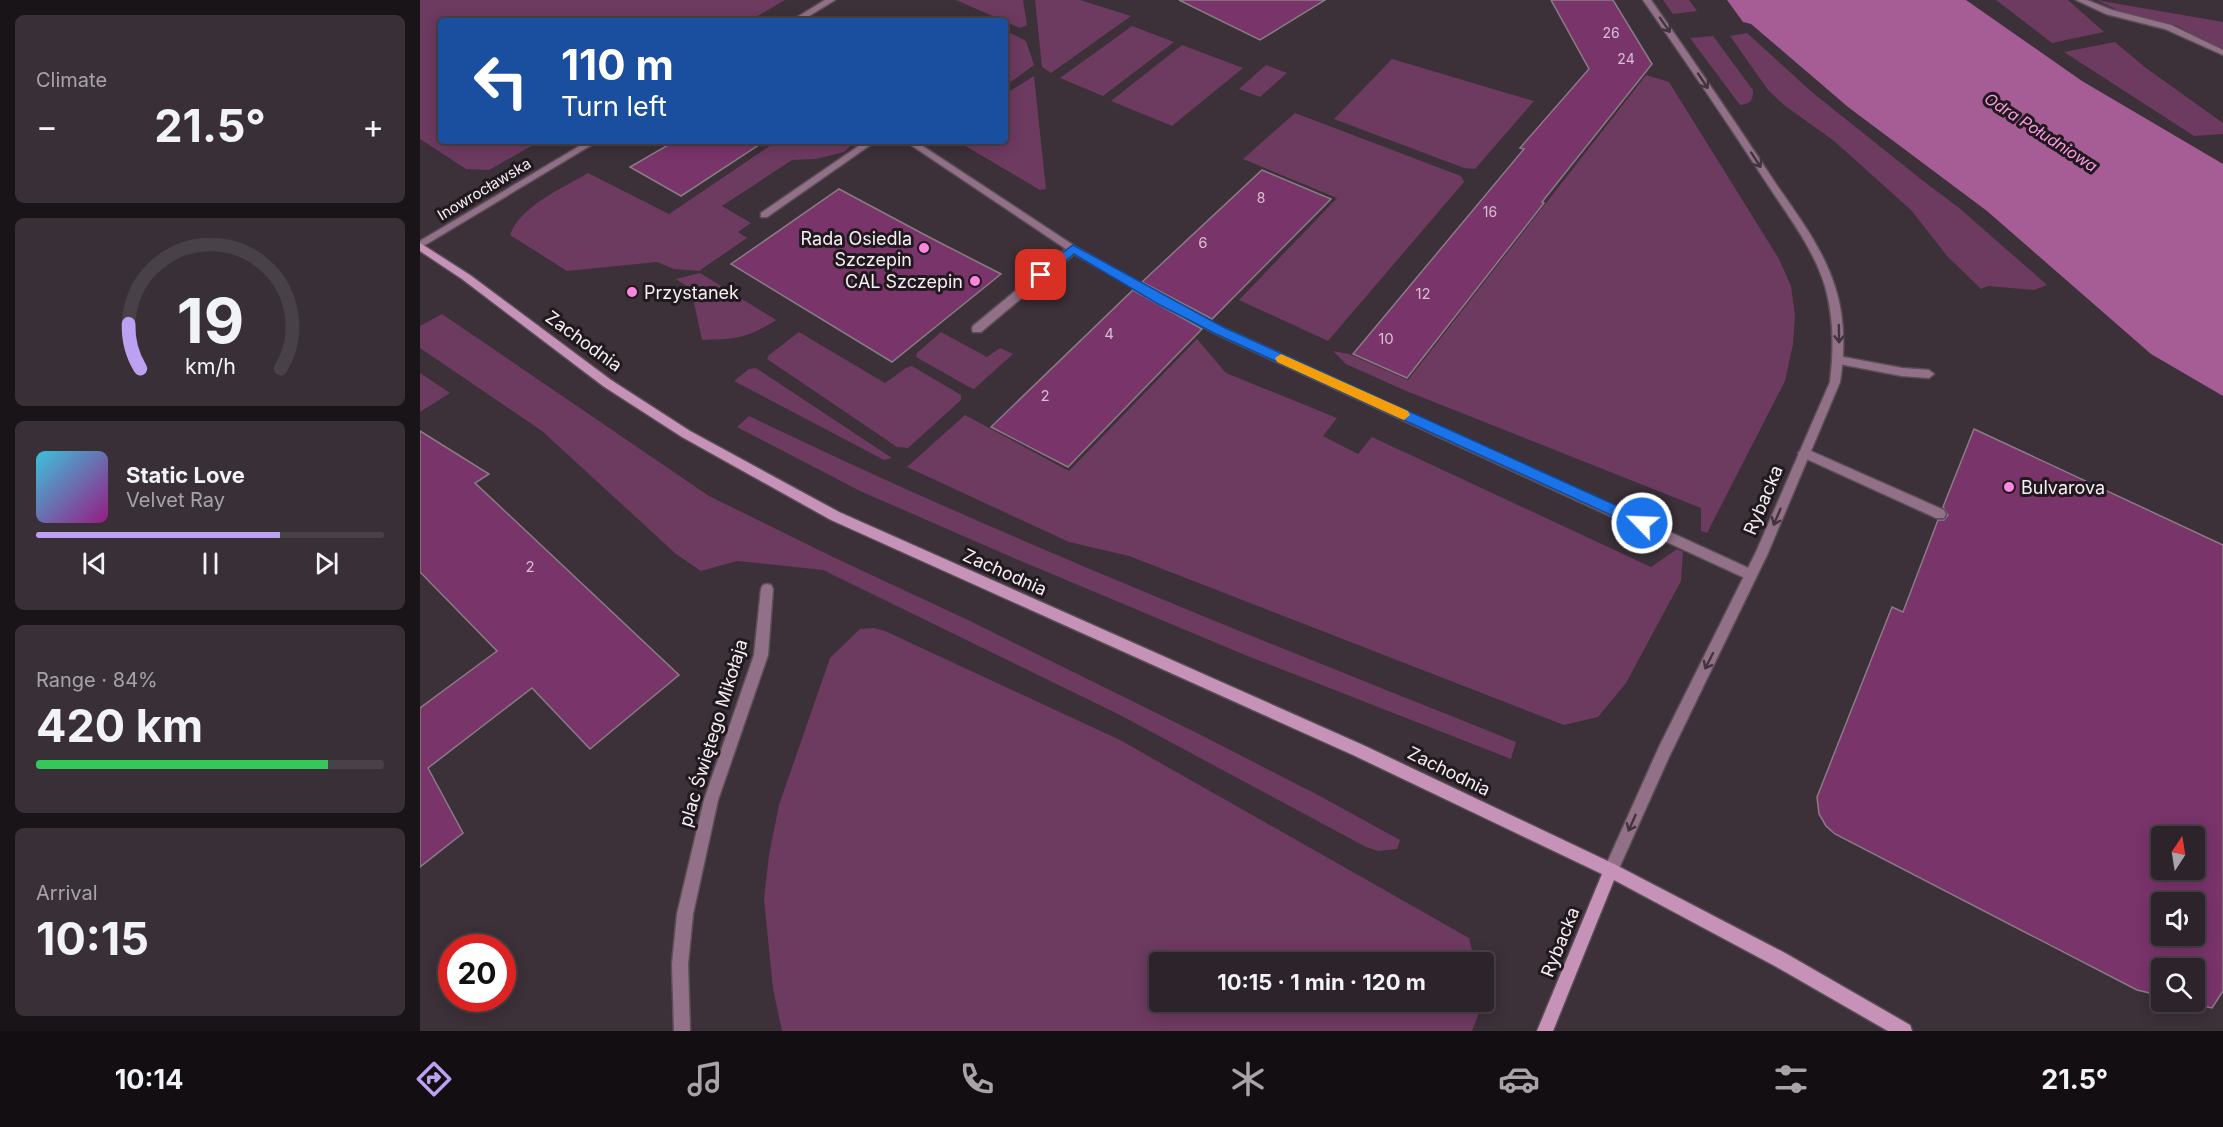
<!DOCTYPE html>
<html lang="en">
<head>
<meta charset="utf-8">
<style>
  body { margin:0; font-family:Inter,sans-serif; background:#393037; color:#f1f3f6; height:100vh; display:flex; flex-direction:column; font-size:22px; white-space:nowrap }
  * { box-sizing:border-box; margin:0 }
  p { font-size:20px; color:#a7a4a9 }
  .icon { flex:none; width:33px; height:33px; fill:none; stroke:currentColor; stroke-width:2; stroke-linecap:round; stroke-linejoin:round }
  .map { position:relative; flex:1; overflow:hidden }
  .drawer { display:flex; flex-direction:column; gap:15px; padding:15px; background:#191418; width:420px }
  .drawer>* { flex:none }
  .hud { position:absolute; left:18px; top:18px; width:570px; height:126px; border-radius:6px; box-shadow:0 3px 15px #0003,0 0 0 2px #484147; background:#1a4fa0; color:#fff; overflow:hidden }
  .needle { width:39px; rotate:12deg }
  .fabs { position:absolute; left:1731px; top:826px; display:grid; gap:12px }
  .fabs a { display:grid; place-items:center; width:54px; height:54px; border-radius:6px; background:#2d242b; box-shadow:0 3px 15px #0003,0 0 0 2px #484147; font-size:30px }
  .speed { position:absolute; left:18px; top:934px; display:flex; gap:12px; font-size:30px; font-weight:700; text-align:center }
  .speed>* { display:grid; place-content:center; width:78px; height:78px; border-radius:50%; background:#2d242b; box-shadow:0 3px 15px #0003,0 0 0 2px #484147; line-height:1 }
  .speed .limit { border:9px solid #d22; background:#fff; color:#111 }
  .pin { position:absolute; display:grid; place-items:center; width:51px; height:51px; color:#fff; margin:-26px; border-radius:12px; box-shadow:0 3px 9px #0006 }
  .me { position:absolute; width:66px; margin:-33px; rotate:294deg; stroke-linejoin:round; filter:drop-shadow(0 0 4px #0008) }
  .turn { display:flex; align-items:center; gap:21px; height:126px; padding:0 24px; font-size:27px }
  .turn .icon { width:78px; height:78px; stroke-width:2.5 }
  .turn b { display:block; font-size:42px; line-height:51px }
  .big { font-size:45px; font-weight:700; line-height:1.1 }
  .drawer .tile { flex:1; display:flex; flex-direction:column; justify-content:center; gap:9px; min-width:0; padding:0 21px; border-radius:9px; background:#393037 }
  .drawer .dial { align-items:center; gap:0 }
  .dial svg { height:156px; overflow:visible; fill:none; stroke:#484147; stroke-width:7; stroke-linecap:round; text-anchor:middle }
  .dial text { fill:#f1f3f6; stroke:none }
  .song { display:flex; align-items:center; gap:18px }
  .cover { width:72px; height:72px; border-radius:9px; background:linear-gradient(135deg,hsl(190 70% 55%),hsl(310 70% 35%)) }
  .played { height:6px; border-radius:3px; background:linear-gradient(90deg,#bca0f2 70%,#484147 70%) }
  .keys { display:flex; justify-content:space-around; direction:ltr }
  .heat { display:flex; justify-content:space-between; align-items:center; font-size:33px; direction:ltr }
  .charge { height:9px; border-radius:4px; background:linear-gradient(90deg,#34c759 84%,#484147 0) }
  .trip { position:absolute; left:729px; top:952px; width:345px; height:60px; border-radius:6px; background:#2d242b; box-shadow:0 3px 15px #0003,0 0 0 2px #484147; font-weight:700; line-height:60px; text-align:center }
  .tab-bar { display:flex; height:96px; justify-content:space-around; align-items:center; background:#120e11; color:#a7a4a9 }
  .tab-bar .icon { width:42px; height:42px }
  .tab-bar .selected { color:#bca0f2 }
  .tab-bar b { font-size:27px; color:#f1f3f6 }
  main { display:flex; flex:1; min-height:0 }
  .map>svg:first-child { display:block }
</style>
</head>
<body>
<main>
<section class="drawer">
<div class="tile"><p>Climate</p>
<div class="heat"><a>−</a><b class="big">21.5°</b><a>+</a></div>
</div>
<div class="tile dial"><svg viewBox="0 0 100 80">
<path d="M14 69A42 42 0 1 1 86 69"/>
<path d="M14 69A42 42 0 0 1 8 46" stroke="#bca0f2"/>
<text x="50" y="56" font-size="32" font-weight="700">19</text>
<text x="50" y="72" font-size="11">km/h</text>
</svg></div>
<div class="tile">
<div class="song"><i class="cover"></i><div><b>Static Love</b><p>Velvet Ray</p></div></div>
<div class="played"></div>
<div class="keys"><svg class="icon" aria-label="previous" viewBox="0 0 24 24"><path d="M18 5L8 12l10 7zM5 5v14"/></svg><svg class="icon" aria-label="pause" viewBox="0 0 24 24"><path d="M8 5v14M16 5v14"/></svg><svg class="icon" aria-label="next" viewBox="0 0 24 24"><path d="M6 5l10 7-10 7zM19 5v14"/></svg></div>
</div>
<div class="tile"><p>Range · 84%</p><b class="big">420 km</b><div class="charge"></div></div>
<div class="tile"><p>Arrival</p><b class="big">10:15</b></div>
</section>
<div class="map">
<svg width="1803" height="1031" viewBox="0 0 1803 1031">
  <rect width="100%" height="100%" fill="#3c3039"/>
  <!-- green -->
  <path fill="#6d3a60" d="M 0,0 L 365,0 L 329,21 L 21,21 L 21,141 L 120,141 L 69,170 L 46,169 L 0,139 Z
    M 536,0 L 603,0 L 607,25 L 600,28 Z
    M 615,0 L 660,0 L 711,16 L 631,73 L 622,67 Z
    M 1243,0 L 1269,0 L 1277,11 L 1253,14 Z
    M 1576,0 L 1648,0 L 1684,32 L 1632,43 Z
    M 1676,0 L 1803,22 L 1803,49 L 1755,25 L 1702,12 Z
    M 712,26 L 754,42 L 683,96 L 640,78 Z
    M 585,30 L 606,41 L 614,65 L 588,84 L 585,84 Z
    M 1327,33 L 1393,93 L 1502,180 L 1538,207 L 1627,285 L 1614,290 L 1568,286 L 1561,289 L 1527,256 L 1491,210 L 1414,141 L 1364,105 L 1348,90 L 1310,36 Z
    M 1293,36 L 1333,90 C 1333,100 1331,104 1320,105 L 1270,38 Z
    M 1695,42 L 1726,68 L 1803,123 L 1803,134 L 1774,136 L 1644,52 Z
    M 762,45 L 823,68 L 752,126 L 691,101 Z
    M 972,59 L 1114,101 L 1055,169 L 1044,168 L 914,119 Z
    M 846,65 L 867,73 L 840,97 L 819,89 Z
    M 1226,75 L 1249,82 L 1359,259 L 1371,286 L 1375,315 L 1373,344 L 1365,381 L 1287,533 L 1281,531 L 1281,508 L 986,391 L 926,364 L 913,351 L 929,354 L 988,380 Z
    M 614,76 L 626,189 L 620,190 L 537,141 L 585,141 L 585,94 Z
    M 875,113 L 1041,176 L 1044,182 L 908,341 L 819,300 L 917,198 L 823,159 Z
    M 357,141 L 435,141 L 424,152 L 396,159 L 372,160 L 302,206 L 331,223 L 318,232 L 327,238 L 279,271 L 254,269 L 237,262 L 147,271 L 90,235 C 100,206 143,188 168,173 L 249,214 Z
    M 280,273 L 356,320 C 327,339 315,339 282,340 L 271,289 L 256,279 Z
    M 22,314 L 289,496 L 413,557 L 550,621 L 779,734 L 898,795 L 980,840 L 977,849 L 958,851 L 946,847 L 700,715 L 403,570 L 317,561 L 281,571 L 256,554 L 122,431 L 0,348 L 0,326 Z
    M 379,332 L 465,383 L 486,368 L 492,366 L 541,395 L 541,400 L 488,448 L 477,447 L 347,359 L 349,355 Z
    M 521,332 L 567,357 L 580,348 L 593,354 L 554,389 L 549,387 L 496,357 L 497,353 Z
    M 777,339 L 806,373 L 917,418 L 903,436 L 938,454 L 952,437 L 1231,567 L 1257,549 L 1263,552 L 1261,581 L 1206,683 L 1178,717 L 1144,725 L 709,556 L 649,542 L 487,467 L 545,415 L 649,471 Z
    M 336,368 L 472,458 L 464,460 L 314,381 L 329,369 Z
    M 0,373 L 30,393 L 0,412 Z
    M 329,416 C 580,537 838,639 1096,742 L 1091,759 L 825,655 L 596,559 L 440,491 L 317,427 Z
    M 454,628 L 465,631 L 700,740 L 1049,938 L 1055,963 L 740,963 L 740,1002 L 1064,1002 L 1064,997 L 1064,1000 L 1052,1031 L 362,1031 L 353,989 L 344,899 L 349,855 L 359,805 L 410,658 L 440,629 Z"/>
  <!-- water -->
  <path fill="#a65c94" d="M 1307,0 L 1546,0 L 1662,81 L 1803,164 L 1803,396 L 1731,354 L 1567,211 L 1428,107 L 1331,24 L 1323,22 Z"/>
  <!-- building -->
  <path fill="#79346a" stroke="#8a7b85" stroke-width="1.5" fill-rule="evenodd" d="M 759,0 L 905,0 L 840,40 Z
    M 1131,0 L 1193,0 L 1232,64 L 1122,202 L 1124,203 L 987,378 L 933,354 L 1104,149 L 1100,148 L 1169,69 Z
    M 255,141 L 345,141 L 261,196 L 210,167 Z
    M 842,170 L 911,199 L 792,319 L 722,282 Z
    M 419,189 L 507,236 L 581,274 L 472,362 L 311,264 Z
    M 713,290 L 782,329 L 648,467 L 571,427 Z
    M 1554,429 L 1803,545 L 1803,991 L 1792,1008 L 1765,1002 L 1774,1002 L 1774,969 L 1742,969 L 1742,996 L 1717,990 L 1415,834 L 1406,826 L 1399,814 L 1397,797 L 1472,607 L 1483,612 L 1518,520 L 1524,520 L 1528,515 L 1523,507 ZM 1742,837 L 1774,837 L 1774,870 L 1742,870 ZM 1742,903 L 1774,903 L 1774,936 L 1742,936 Z
    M 0,431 L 69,474 L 55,483 L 259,675 L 170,749 L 112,688 L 8,768 L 43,833 L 0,867 L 0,708 L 77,651 L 0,572 Z"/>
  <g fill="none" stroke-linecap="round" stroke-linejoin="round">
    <!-- lane casing -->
    <g stroke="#5a4e57" stroke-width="3">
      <path id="lane" d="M 1656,0 L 1667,0 L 1692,10 L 1751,25 L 1803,50 L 1803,55 L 1745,29 L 1686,14 Z
        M 446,141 L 456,141 L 347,217 L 341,217 L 341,213 Z
        M 485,141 L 495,141 L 656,247 L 747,298 L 802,327 L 1335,571 L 1337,575 L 1335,579 L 1331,580 L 1327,579 L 794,333 L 654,254 L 561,332 L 553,332 L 552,329 L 553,326 L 646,249 Z
        M 1418,356 L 1482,368 L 1509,370 L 1514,374 L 1509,378 L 1482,376 L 1414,363 L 1413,360 L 1414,357 Z
        M 1384,448 L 1524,510 L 1526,514 L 1524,518 L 1516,518 L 1380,456 L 1378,453 Z"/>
    </g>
    <!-- street casing -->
    <g stroke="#5a4e57" stroke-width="3">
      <path id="street" d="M 405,0 L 415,0 L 381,21 L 371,21 Z
        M 1223,0 L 1231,0 C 1273,60 1314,120 1354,181 C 1377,215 1403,248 1415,287 C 1425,318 1425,350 1420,382 L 1348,553 L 1249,757 L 1196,875 L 1191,877 L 1186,875 L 1184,870 L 1186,865 L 1239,747 L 1336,552 L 1410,382 C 1414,350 1414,318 1405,286 C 1393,247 1366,213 1344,179 C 1305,119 1264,59 1223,0 Z
        M 168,141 L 178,141 L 0,248 L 0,241 Z
        M 347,584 L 351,585 L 353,589 L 348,655 L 298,800 L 273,914 L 268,964 L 270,1031 L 254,1031 L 252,964 L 257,914 L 284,800 L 334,655 L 341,589 L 343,585 Z"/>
    </g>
    <!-- secondary casing -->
    <g stroke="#5a4e57" stroke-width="3">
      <path id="secondary" d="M 0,243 L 50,275 L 191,380 L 270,431 L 419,512 L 943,745 L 1196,865 L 1365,953 L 1490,1025 L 1492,1031 L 1468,1031 L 1353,965 L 1194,880 L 1133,1031 L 1117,1031 L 1182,874 L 933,755 L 411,520 L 262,437 L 183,386 L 42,279 L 0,251 Z"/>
    </g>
    <!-- lane -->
    <use href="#lane" fill="#927188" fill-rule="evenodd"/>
    <!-- street -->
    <use href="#street" fill="#927188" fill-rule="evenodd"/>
    <!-- secondary -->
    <use href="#secondary" fill="#c692b8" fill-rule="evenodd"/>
  </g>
  <!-- one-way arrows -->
  <defs><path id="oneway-shaft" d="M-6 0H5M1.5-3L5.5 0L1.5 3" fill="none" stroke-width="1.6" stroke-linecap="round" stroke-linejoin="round" transform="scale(1.5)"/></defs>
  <g stroke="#42343e">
    <use href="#oneway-shaft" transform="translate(1245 25) rotate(55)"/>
    <use href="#oneway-shaft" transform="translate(1283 81) rotate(56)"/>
    <use href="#oneway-shaft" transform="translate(1336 160) rotate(57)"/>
    <use href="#oneway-shaft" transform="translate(1419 334) rotate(89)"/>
    <use href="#oneway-shaft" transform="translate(1357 517) rotate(113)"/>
    <use href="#oneway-shaft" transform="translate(1289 661) rotate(117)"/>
    <use href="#oneway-shaft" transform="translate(1212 823) rotate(114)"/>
  </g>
  <!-- route -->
  <path fill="#1a73e8" stroke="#114b97" stroke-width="1.5" d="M 653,245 L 803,327 L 1226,519 L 1228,523 L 1226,527 L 1217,527 L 794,333 L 738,304 L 654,254 L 625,278 L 617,278 L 617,272 Z"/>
  <!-- slow -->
  <path fill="#f59e0b" d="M 861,354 L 988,411 L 990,415 L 984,420 L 979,418 L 857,362 L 855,358 Z"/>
  <!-- markers -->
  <g fill="#fd86e1" stroke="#201a1e" stroke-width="2">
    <circle cx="504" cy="248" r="6"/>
    <circle cx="555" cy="281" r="6"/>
    <circle cx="212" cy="292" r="6"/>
    <circle cx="1589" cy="487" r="6"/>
  </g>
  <g text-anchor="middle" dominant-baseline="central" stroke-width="6" stroke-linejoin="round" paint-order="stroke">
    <!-- far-number labels -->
    <g font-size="14" fill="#d8c0d2">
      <text x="1191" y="32">26</text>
      <text x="1206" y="58">24</text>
      <text x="841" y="197">8</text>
      <text x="1070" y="211">16</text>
    </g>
    <!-- far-street labels -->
    <g font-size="15" fill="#f7eef4" stroke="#201a1e">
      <text transform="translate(64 189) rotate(-31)">Inowrocławska</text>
    </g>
    <!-- number labels -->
    <g font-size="15" fill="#d8c0d2">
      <text x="783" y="242">6</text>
      <text x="1003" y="293">12</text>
      <text x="689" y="333">4</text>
      <text x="966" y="338">10</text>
      <text x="625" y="395">2</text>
      <text x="110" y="566">2</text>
    </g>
    <!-- far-water labels -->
    <g font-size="16" font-style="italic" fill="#ff9be5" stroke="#201a1e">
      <text transform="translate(1621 132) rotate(33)">Odra Południowa</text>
    </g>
    <!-- poi labels -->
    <g font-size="18" fill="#f7eef4" stroke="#201a1e" text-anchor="end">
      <text x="492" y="238">Rada Osiedla<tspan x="492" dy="21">Szczepin</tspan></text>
      <text x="543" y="281">CAL Szczepin</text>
      <text x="224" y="292" text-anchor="start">Przystanek</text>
      <text x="1601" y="487" text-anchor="start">Bulvarova</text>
    </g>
    <!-- street labels -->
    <g font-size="18" fill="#f7eef4" stroke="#201a1e">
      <text transform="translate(164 341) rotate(36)">Zachodnia</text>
      <text transform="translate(1343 500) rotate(-67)">Rybacka</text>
      <text transform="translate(585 572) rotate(24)">Zachodnia</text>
      <text transform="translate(293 733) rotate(-73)">plac Świętego Mikołaja</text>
      <text transform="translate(1029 771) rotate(26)">Zachodnia</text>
      <text transform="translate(1140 942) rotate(-68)">Rybacka</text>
    </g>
  </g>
</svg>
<div class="fabs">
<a><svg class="needle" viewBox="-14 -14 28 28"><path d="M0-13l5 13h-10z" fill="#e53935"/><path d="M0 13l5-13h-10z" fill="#a7a4a9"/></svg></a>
<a><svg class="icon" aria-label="sound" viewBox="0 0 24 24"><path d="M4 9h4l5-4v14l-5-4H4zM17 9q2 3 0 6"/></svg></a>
<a><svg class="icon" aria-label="search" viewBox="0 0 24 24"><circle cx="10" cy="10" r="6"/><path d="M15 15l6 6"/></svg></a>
</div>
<div class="speed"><div class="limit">20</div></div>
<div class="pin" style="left:621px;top:275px;background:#d93025"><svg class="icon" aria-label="arrive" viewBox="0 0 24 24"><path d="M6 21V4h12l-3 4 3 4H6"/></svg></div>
<svg class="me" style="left:1222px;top:523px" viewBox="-20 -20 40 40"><circle r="17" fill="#1a73e8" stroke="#fff" stroke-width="3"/><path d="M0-11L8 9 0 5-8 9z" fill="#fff"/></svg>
<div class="trip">10:15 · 1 min · 120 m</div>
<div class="hud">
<div class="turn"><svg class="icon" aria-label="left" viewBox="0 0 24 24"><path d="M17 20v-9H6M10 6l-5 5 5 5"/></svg><div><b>110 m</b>Turn left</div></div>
</div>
</div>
</main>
<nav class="tab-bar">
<b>10:14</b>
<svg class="icon selected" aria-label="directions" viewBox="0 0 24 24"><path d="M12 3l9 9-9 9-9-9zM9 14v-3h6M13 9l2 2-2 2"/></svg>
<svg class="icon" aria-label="music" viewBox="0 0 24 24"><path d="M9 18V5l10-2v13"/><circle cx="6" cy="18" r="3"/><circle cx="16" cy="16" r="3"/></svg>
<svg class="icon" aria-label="phone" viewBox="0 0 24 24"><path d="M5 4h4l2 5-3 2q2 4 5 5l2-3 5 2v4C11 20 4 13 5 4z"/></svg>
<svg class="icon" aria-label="climate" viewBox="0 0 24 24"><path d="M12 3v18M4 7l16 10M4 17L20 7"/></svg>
<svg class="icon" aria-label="car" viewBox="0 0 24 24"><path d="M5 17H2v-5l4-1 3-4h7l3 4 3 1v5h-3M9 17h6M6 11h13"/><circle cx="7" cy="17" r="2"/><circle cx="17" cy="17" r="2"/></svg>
<svg class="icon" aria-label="filters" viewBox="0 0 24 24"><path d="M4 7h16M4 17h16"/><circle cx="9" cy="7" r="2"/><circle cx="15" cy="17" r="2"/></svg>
<b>21.5°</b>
</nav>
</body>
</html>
